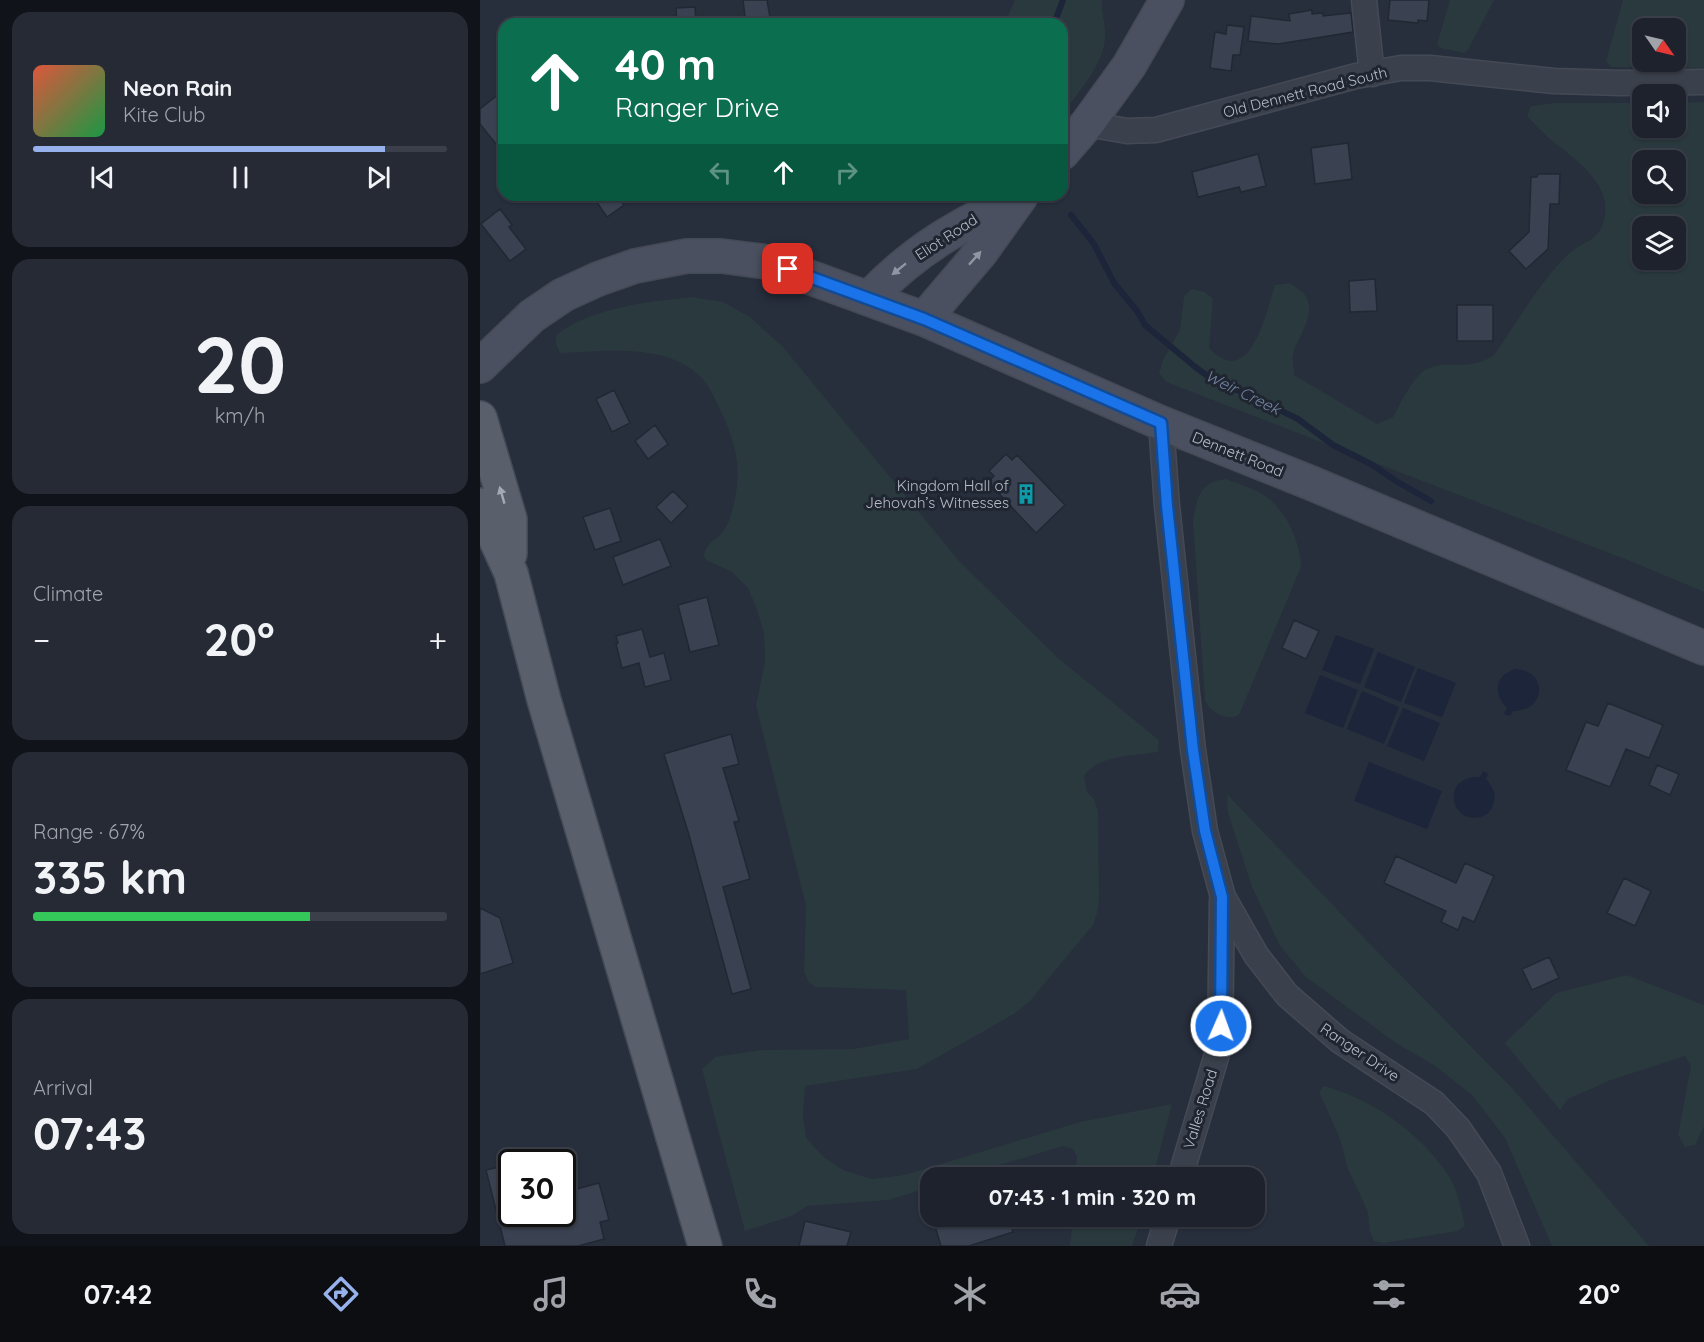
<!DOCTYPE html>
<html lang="en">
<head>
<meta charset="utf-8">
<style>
  body { margin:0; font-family:Quicksand,sans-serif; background:#252a35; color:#f1f3f6; height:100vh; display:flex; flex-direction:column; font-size:22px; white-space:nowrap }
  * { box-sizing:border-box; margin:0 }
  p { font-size:20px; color:#a0a4aa }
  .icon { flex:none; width:33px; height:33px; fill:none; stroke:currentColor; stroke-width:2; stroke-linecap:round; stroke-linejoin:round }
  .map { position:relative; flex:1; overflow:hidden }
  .details { display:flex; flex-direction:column; gap:12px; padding:12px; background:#101319; width:480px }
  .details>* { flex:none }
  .top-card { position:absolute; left:18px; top:18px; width:570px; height:183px; border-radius:18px; box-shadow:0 2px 4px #0004,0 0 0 2px #3b3f49; background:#0b6e4f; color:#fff; overflow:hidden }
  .needle { width:39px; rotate:124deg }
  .tools { position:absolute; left:1152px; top:18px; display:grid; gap:12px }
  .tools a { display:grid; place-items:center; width:54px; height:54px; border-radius:12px; background:#1d222d; box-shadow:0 2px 4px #0004,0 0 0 2px #3b3f49; font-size:30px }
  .speed { position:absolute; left:18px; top:1149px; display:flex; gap:12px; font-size:30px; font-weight:700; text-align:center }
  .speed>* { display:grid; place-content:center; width:78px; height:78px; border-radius:50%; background:#1d222d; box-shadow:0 2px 4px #0004,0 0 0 2px #3b3f49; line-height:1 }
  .speed .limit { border:3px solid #111; border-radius:9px; background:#fff; color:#111 }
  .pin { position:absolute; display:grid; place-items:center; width:51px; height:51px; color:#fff; margin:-26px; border-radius:12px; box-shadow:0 3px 9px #0006 }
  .me { position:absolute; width:66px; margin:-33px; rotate:2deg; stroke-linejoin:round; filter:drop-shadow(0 0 4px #0008) }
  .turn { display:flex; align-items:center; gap:21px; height:126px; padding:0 18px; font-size:27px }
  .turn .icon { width:78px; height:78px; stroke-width:2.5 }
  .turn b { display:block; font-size:42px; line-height:51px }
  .lanes { display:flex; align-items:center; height:57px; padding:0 18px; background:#0003; justify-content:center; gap:30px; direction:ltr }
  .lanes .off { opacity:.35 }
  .big { font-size:45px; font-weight:700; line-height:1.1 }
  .details .tile { flex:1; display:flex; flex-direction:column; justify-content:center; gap:9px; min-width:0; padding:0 21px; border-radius:18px; background:#252a35 }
  .details .dial { align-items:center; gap:0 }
  .dial b { font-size:78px; line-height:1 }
  .song { display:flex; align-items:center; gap:18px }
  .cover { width:72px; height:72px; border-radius:9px; background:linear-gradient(135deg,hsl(10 70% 55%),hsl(140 70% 35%)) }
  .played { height:6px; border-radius:3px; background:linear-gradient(90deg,#97b1ec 85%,#3b3f49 85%) }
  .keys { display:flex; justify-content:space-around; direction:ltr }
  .heat { display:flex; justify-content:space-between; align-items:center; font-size:33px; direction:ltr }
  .charge { height:9px; border-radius:4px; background:linear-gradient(90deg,#34c759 67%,#3b3f49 0) }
  .trip { position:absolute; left:440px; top:1167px; width:345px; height:60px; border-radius:18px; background:#1d222d; box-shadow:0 2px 4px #0004,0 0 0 2px #3b3f49; font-weight:700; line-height:60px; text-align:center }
  .menu { display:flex; height:96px; justify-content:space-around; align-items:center; background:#0c0e12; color:#a0a4aa }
  .menu .icon { width:42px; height:42px }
  .menu .active { color:#97b1ec }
  .menu b { font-size:27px; color:#f1f3f6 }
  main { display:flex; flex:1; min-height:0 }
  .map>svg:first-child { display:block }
</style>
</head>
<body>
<main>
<section class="details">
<div class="tile">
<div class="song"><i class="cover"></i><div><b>Neon Rain</b><p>Kite Club</p></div></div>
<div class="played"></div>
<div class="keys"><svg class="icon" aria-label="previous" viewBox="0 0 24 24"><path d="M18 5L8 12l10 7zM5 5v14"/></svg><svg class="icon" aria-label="pause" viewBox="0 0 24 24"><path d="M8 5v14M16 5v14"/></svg><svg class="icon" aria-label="next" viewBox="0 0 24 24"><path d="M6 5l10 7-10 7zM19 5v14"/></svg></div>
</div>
<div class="tile dial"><b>20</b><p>km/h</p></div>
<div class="tile"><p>Climate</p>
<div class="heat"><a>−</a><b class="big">20°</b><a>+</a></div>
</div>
<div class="tile"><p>Range · 67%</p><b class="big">335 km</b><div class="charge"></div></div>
<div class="tile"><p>Arrival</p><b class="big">07:43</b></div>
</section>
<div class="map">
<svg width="1224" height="1246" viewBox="0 0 1224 1246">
  <rect width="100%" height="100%" fill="#272e3c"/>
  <!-- green -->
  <path fill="#29393d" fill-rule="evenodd" d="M 535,0 L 622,0 C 621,13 626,24 625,37 C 625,63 597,94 582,114 L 582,24 L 524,24 Z
    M 970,0 L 1014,0 L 988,50 L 984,53 L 960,48 L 957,44 Z
    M 1143,0 L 1224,0 L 1224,68 L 1131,67 L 1126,61 ZM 1196,28 L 1196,62 L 1162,62 L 1162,28 Z
    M 1224,102 L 1224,592 L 1155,563 L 686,382 L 679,373 L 683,360 L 700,330 L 704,296 L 712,289 L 725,292 L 733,299 L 729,348 C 770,391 786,313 795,285 L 810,283 C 814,286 822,291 825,295 C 838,315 817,336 813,355 C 812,362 814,368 814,375 L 897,424 L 913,417 C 920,404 933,377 945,370 C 966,358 988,373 1014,355 C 1036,324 1063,276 1091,252 C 1101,243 1116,241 1122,226 C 1128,210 1126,197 1117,183 C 1104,164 1087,153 1070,139 C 1062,132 1055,124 1047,116 L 1051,106 L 1075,103 L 1162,103 L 1162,128 L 1196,128 L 1196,103 ZM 1162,160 L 1196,160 L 1196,194 L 1162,194 ZM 1162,226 L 1196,226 L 1196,260 L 1162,260 Z
    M 211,297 L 243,302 L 270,317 L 303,347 L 480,562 L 578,658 L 679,740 L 678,752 C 654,756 618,755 604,776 L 607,792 L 614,799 L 618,811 L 619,898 L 618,910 L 613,925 L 550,1001 L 534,1014 L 437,1069 L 325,1086 L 323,1115 L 326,1138 L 344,1157 L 363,1170 L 392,1179 L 424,1175 L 600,1122 L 692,1104 L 673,1177 L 595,1177 L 597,1157 L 593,1149 L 583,1146 L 480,1177 L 450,1178 L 450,1187 L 409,1200 L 327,1206 L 312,1216 L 265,1231 L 222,1069 L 235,1057 L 281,1050 L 373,1049 L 429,1039 L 426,990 L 336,987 L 329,983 L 324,972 L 326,905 L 276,705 L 285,662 L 284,633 L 276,607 L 268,588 L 252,572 L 226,560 L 224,557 C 224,543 238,540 245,529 C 250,520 253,509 255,498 C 261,468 256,446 244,418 C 238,406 233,392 224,381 C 193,342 124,351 80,353 L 76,344 L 76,335 C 113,307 166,302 211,297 Z
    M 746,479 C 759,484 775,489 786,496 C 807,512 820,541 821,567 L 759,715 C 746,721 732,713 725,701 L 713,521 C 717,498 719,482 746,479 Z
    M 747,794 L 890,944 L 1032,1088 L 1169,1246 L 1072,1246 L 1025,1138 L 992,1095 L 955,1066 L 916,1043 L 826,977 L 800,946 L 772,887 L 748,813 Z
    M 1147,975 L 1224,1005 L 1224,1126 L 1215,1145 L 1205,1147 L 1198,1135 L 1211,1066 L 1205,1056 L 1131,1080 L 1088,1099 L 1080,1110 L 1025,1043 L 1076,993 Z
    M 844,1086 C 892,1099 939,1132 967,1173 C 978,1188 981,1209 985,1226 L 978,1231 L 904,1243 L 894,1241 L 890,1232 L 888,1212 L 868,1169 L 860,1139 L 839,1092 Z
    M 593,1217 L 593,1216 L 662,1217 L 652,1246 L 590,1246 Z"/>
  <!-- water -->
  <path fill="#1c2539" d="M 856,635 L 894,649 L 880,684 L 842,670 Z
    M 898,652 L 935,667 L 921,702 L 884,687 Z
    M 938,668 L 976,683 L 962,717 L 924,703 Z
    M 1035,669 C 1068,670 1067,711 1033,711 L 1030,716 L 1024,714 L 1027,708 C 1013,693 1014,677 1035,669 Z
    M 840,675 L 878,690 L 863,728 L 825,713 Z
    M 882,691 L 919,707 L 904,744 L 867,729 Z
    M 923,708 L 960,723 L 944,761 L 907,746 Z
    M 889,762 L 962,791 L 947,829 L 874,801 Z
    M 1003,771 L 1008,774 L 1006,779 C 1013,787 1017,794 1013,805 C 1011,811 1006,816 1000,817 C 969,824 961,775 1000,777 Z"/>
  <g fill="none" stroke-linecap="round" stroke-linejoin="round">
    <!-- stream -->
    <path stroke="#1c2539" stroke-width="6" d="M 571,24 L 577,16 L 583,0
      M 591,215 L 614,244 L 634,283 L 657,311 L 665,325 L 714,366 L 737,383 L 762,392 L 818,419 L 853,445 L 891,464 L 916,481 L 951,501"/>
  </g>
  <!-- building -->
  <path fill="#3a4252" stroke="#222833" stroke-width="1.5" d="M 263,0 L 287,0 L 291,24 L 266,24 Z
    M 910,0 L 949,0 L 947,21 L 938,20 L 938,23 L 908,20 Z
    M 215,7 L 216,24 L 197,24 L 196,8 Z
    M 832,10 L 832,14 L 843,13 L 843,16 L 871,13 L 873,32 L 798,44 L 768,41 L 771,16 L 810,21 L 809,14 Z
    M 747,25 L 764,27 L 760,55 L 753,55 L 751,71 L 730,68 L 735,32 L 746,34 Z
    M 24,90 L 24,154 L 0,124 L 0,109 Z
    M 868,143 L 872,179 L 835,184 L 831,148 Z
    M 778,154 L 786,186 L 761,192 L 759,187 L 718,197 L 712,172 Z
    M 1058,174 L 1080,174 L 1079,204 L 1070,204 L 1068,249 L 1046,269 L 1029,251 L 1049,232 L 1051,177 L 1057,177 Z
    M 112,195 L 136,195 L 144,205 L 127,217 Z
    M 20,209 L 32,225 L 29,227 L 46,249 L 30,261 L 1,224 Z
    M 895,279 L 897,311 L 870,312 L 869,281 Z
    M 977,305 L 1013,305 L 1013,341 L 977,341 Z
    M 134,390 L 150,423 L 132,432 L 116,399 Z
    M 175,425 L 188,444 L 168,459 L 155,441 Z
    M 526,454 L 532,460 L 537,455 L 585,505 L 556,533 L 508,482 L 514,476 L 509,471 Z
    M 193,491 L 208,506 L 191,523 L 176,507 Z
    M 130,508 L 141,541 L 115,550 L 103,517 Z
    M 180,539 L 191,566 L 143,585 L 133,557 Z
    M 227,597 L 239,645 L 210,652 L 198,605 Z
    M 814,620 L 839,631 L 826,659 L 802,648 Z
    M 162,629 L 170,657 L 184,653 L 191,680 L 165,687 L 159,663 L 142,668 L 136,644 L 138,643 L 136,636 Z
    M 1128,703 L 1183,725 L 1169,758 L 1146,749 L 1130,787 L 1086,770 L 1106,722 L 1118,726 Z
    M 251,734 L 259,764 L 243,768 L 259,821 L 254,822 L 270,879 L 243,887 L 271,989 L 252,994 L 209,835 L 184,754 Z
    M 1177,765 L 1199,774 L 1190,795 L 1169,785 Z
    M 916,856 L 976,883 L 985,863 L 1014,876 L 994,922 L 983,917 L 978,930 L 961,922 L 966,911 L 904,883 Z
    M 1144,878 L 1171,891 L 1155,926 L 1127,913 Z
    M 0,908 L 20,918 L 33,963 L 0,974 Z
    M 1069,957 L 1079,978 L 1052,990 L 1042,969 Z
    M 32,1164 L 32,1214 L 82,1214 L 82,1193 L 119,1183 L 129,1220 L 120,1222 L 124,1239 L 98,1246 L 25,1246 L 6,1170 Z
    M 452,1216 L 529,1216 L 533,1232 L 489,1246 L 461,1246 Z
    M 325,1221 L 371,1232 L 367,1246 L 319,1246 Z"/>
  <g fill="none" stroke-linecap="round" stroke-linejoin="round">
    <!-- street casing -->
    <g stroke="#444a55" stroke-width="27">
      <path id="street" d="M 884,0 L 892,74
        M 607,124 L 647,131 L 676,130 L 876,76 L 921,68 L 950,68 L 1074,81 L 1141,83 L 1224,82
        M 681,423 L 687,506 L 713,750 L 725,831 L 743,897 L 776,955 L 807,995 L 860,1041 L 954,1103 L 978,1128 L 1009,1173 L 1037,1246
        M 700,1178 L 740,1044 L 742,900
        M 679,1246 L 688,1216"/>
    </g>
    <!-- secondary casing -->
    <g stroke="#444a55" stroke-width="36">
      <path id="secondary" d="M 582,153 L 607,124 L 649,66 L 687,0
        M 389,298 C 434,250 482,223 541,196
        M 444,319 L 501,252 L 541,196
        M 0,366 L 52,316 L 83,295 L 118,279 L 155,266 L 207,256 L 241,256 L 288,262 L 444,319 L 681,423 L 831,483 L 1224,648"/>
    </g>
    <!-- primary casing -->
    <g stroke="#444a55" stroke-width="36">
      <path id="primary" d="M 0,418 L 30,519 L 30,554
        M 0,505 L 31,573 L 64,700 L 225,1246"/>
    </g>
    <!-- street -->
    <use href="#street" stroke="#3b414c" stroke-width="24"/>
    <!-- secondary -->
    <use href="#secondary" stroke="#4a505f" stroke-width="33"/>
    <!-- primary -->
    <use href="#primary" stroke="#59606c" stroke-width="33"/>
  </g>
  <!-- one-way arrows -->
  <defs><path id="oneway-solid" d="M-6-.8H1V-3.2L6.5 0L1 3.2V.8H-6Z" transform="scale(1.5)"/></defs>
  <g fill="#9196a3">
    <use href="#oneway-solid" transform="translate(495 258) rotate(-48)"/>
    <use href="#oneway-solid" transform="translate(419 269) rotate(141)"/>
  </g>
  <use fill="#a4aab5" href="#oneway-solid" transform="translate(22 495) rotate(-106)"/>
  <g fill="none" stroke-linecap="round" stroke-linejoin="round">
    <!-- route casing -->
    <g stroke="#114b97" stroke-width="15">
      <path id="route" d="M 308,269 L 444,319 L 681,423 L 687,506 L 713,750 L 725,831 L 742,897 L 741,1026"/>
    </g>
    <!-- route -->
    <use href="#route" stroke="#1a73e8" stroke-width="10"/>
  </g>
  <!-- icons -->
  <defs>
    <g id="building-bare" transform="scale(1.62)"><path d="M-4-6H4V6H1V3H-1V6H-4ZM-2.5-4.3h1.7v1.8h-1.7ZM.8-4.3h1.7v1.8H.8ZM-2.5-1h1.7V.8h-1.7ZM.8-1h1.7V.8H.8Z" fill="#0f9aa8" stroke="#202631" stroke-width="2.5" paint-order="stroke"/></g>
  </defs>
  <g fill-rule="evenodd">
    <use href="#building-bare" x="546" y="494"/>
  </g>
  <g text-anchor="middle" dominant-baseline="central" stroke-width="6" stroke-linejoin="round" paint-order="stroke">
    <!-- street labels -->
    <g font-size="15" fill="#b7bcc7" stroke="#202631">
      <text transform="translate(825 92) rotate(-14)">Old Dennett Road South</text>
      <text transform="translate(466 237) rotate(-33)">Eliot Road</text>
      <text transform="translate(758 454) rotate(22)">Dennett Road</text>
      <text transform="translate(880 1052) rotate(34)">Ranger Drive</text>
      <text transform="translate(720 1109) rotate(-73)">Valles Road</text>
    </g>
    <!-- poi labels -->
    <g font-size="15" fill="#b7bcc7" stroke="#202631" text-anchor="end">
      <text x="529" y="485">Kingdom Hall of<tspan x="529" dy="17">Jehovah’s Witnesses</tspan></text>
    </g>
    <!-- water labels -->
    <g font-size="16" font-style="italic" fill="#7484a2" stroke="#202631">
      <text transform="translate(763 392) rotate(26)">Weir Creek</text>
    </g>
  </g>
</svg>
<div class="tools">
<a><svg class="needle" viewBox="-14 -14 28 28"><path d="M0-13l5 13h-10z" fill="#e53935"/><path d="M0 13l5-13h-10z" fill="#a0a4aa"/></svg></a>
<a><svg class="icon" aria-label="sound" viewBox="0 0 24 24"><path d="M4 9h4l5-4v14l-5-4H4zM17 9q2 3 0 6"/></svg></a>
<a><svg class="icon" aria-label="search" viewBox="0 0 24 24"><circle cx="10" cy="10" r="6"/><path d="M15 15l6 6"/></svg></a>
<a><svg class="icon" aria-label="layers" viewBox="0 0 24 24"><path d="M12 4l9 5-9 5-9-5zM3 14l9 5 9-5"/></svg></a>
</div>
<div class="speed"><div class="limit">30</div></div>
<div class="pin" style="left:308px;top:269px;background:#d93025"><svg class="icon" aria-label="arrive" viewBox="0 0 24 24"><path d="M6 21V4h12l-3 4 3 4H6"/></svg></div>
<svg class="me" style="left:741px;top:1026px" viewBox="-20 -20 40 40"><circle r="17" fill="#1a73e8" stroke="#fff" stroke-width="3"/><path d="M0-11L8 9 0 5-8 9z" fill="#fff"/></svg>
<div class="trip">07:43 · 1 min · 320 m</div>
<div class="top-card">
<div class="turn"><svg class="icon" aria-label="ahead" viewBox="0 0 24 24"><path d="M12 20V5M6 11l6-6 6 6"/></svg><div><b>40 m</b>Ranger Drive</div></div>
<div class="lanes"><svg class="icon off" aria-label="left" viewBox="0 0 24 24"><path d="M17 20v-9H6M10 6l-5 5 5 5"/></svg><svg class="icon" aria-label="ahead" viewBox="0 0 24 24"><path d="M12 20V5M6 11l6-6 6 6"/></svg><svg class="icon off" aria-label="right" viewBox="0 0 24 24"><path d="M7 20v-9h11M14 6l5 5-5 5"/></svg></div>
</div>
</div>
</main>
<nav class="menu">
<b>07:42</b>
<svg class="icon active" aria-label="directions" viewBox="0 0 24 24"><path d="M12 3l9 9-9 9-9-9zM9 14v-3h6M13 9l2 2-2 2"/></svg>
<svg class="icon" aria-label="music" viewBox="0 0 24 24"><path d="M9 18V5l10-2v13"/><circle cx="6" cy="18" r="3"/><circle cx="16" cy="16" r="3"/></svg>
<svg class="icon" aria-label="phone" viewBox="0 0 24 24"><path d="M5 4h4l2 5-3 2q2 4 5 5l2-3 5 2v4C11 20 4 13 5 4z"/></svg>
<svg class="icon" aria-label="climate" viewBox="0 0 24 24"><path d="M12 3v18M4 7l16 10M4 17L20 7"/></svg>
<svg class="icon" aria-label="car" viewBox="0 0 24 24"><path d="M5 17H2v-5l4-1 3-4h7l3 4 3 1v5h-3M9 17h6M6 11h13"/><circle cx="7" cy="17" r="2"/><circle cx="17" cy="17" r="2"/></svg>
<svg class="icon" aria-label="filters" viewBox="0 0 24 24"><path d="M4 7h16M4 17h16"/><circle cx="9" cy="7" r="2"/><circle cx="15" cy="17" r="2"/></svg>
<b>20°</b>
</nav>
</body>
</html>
